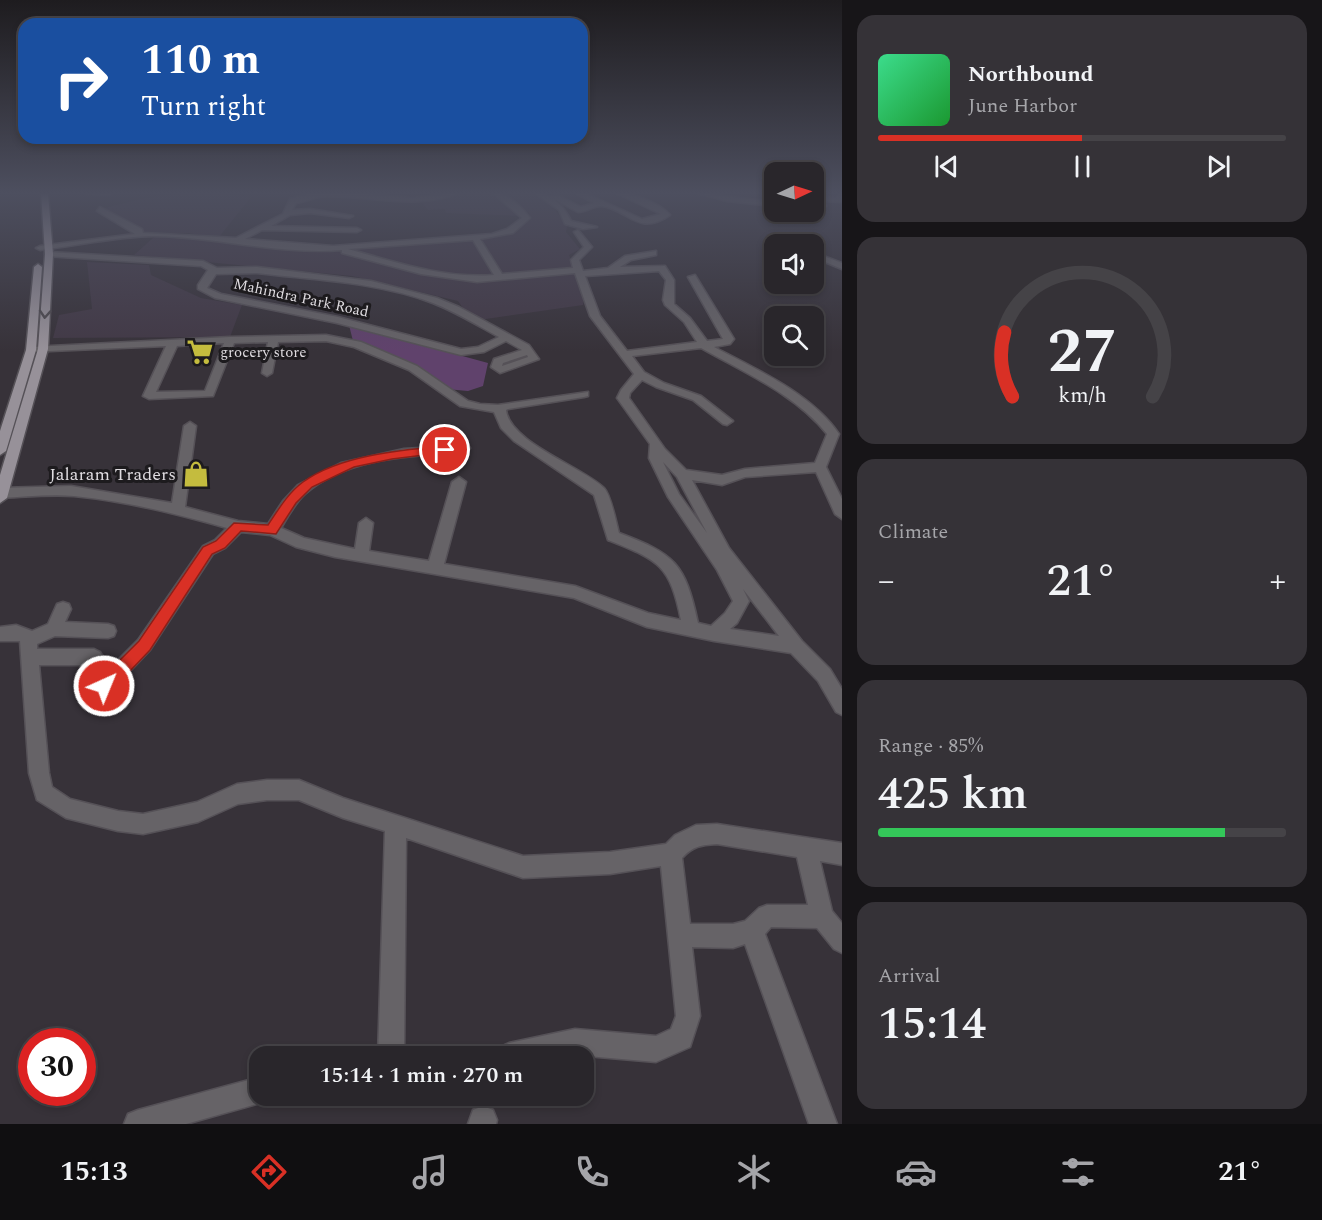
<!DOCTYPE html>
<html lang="en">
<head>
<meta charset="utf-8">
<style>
  body { margin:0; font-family:Spectral,serif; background:#353237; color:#f1f3f6; height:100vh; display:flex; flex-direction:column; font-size:22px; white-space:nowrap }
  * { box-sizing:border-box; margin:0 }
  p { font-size:20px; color:#a5a5a9 }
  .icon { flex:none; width:33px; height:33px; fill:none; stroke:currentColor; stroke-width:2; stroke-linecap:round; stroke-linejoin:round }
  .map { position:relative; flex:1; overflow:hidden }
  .panel { display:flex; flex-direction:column; gap:15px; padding:15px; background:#171518; width:480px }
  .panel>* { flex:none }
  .banner { position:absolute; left:18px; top:18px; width:570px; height:126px; border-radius:18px; box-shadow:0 3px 9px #0003,0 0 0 2px #454347; background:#1a4fa0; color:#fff; overflow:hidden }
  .needle { width:39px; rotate:86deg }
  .controls { position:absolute; left:764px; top:162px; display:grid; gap:12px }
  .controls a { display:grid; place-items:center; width:60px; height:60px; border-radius:12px; background:#29262b; box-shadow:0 3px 9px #0003,0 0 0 2px #454347; font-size:30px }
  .speed { position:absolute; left:18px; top:1028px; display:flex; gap:12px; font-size:30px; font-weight:700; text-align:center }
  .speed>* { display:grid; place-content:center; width:78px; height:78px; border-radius:50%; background:#29262b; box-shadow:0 3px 9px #0003,0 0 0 2px #454347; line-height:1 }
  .speed .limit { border:9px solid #d22; background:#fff; color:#111 }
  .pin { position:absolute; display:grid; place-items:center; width:51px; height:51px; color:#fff; margin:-26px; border:3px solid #fff; border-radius:50%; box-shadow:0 2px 6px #0007 }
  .me { position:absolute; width:66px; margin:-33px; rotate:44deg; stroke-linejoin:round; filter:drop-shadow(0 0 4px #0008) }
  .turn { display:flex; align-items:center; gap:21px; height:126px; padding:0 24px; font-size:27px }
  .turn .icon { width:78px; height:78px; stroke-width:2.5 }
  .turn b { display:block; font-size:42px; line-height:51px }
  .big { font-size:45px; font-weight:600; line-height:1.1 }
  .panel .tile { flex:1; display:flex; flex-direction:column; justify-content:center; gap:9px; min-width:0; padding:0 21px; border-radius:18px; background:#353237 }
  .panel .dial { align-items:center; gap:0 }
  .dial svg { height:156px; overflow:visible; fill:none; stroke:#454347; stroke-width:7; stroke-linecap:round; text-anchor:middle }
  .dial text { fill:#f1f3f6; stroke:none }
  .song { display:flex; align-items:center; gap:18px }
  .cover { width:72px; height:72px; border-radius:9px; background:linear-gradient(135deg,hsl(150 70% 55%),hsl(130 70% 35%)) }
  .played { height:6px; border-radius:3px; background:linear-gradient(90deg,#d93025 50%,#454347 50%) }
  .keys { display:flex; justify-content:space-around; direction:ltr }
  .heat { display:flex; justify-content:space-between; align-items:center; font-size:33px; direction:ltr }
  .charge { height:9px; border-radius:4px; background:linear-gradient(90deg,#34c759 85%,#454347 0) }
  .trip { position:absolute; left:249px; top:1046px; width:345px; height:60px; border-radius:18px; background:#29262b; box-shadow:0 3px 9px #0003,0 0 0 2px #454347; font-weight:600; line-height:60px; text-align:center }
  .dock { display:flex; height:96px; justify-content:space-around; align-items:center; background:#100f11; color:#a5a5a9 }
  .dock .icon { width:42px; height:42px }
  .dock .selected { color:#d93025 }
  .dock b { font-size:27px; color:#f1f3f6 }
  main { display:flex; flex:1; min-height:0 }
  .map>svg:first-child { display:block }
</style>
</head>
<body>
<main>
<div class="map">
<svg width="842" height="1124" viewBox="0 0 842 1124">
  <rect width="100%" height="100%" fill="#373239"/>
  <!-- built -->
  <path fill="#423946" d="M 183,193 L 217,193 L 251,197 L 219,237 L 186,233 L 142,234 L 137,227 L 105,208 L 141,199 Z
    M 462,193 L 491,193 L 516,210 L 520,216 L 446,213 L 445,209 L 428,210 L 421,201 Z
    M 501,193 L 532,193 L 551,204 L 567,226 L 566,232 L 580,249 L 569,255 L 584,297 L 583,305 L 472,321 L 458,301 L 352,276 L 134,255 L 154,237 L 174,236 L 280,249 L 459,240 L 506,235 L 531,219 L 529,213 Z
    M 87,262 L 149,265 L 151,275 L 201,298 L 242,305 L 230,337 L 53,338 L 59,315 L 92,309 Z"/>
  <!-- green -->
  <path fill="#60426c" d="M 349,325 L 488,363 L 483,386 L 468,391 L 446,389 L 414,364 L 353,341 Z"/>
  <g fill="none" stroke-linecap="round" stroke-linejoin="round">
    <!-- street casing -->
    <g stroke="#555157" stroke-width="3">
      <path id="street" d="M 85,193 L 112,193 L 109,195 Z
        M 311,193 L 351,193 L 412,198 L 458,193 C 422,210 367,196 327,196 C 315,196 307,202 296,203 L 292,210 L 310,209 L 353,216 L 349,218 L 310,213 L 290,215 L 271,226 L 357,228 L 361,230 L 357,232 L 262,230 L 245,239 L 333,246 L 492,234 L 507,229 L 522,218 L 493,193 C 508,193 521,206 530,218 L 513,233 L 480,239 L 502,274 L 573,268 L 571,260 L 584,247 L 574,232 L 578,230 L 592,247 L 579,260 L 583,271 L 608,268 L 625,256 L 656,251 L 656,255 L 631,260 L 620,267 L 665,266 L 674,280 L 674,304 L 690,318 L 707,341 L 723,339 L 688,277 L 695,275 L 734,339 L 730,344 L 714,347 C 756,369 812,394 839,434 L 826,467 L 842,499 L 842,519 L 835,514 L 816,472 L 745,477 L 722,485 L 692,480 L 729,548 L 802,641 L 830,669 L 842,689 L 842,715 L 836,712 L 818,681 L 791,653 L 714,641 L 647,627 L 574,598 L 335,557 L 296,547 L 270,535 L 241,532 L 225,548 L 213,554 L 150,650 L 110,692 L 104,694 L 98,692 L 95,686 L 98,680 L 138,640 L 203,546 L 215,540 L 227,528 C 177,514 126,501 74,496 C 50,494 24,497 0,498 L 0,488 L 71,486 L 172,503 L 184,426 L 190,422 L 196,426 L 185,507 L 238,521 L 268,524 L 283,501 L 298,485 L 341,463 L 404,449 L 468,445 L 470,448 L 468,451 L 464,452 C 412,456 346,457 305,494 C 295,503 288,516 281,528 L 304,538 L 355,549 L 359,523 L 366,518 L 373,523 L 369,551 L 429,561 L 452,482 L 459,477 L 466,482 L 444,564 L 575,586 L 648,613 L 681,620 C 670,564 658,560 608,540 L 594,495 L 514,441 L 501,428 L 494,412 L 460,406 L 409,370 L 354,347 L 326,341 L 278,342 L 272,373 L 267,376 L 262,373 L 268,342 L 234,343 L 213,396 L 149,399 L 143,396 L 166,346 L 27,352 L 26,350 L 31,347 L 230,337 L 326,335 L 361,342 L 417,366 L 468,401 L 480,404 L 498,405 L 588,392 L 588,396 L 584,397 L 508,409 L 506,410 C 510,443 581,466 604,488 C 611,495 616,522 619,533 C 675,554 685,563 698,623 L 711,626 L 725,613 L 733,601 L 717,570 L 668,497 L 649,458 L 650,444 L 617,398 L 621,390 L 634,374 L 590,316 L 575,273 L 477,282 L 421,274 L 342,253 L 342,250 C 279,255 217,237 154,236 C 120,236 75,246 40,250 L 36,248 L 40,246 L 135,234 L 97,211 L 100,207 L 142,229 L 143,233 L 236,238 L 283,214 L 290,199 ZM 473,240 L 494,275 C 445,279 395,262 348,249 ZM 659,271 L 666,280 L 663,300 L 665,305 L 684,322 L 697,342 L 627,351 L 600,316 L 585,276 ZM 224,343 L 205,391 L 156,392 L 177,346 ZM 701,348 C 745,373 795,394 827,434 L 815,463 L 745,469 L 722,475 L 686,470 L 665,449 L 629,398 L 630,393 L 642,380 L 656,387 L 693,400 L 723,424 L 727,425 L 733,421 L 701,396 L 664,383 L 644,372 L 632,356 ZM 663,462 L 677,477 L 707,533 L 679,494 ZM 743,589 L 779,636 L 730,629 L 737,623 L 749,601 Z
        M 535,193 C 551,193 564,206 571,221 L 597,227 L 583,229 L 565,224 L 559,210 Z
        M 575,193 L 585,193 L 642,219 L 661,214 L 616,193 C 632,193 659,202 670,215 C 638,237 629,210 602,206 C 595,205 586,212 578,212 L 550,197 L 557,195 L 581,207 L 594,203 Z
        M 698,193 L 774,202 L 774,206 L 727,201 Z
        M 842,194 L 842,202 L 823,201 L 826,206 L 822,208 L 814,198 L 818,196 L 836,198 L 838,195 Z
        M 49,252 L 203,261 L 217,268 L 257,267 L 371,281 L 437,298 L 459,307 L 529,345 L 539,359 L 500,373 L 491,367 L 494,359 L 522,350 L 506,341 L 484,352 L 461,355 L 337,323 L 215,298 L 198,289 L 198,285 L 208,270 L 201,266 L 46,256 L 45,254 ZM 257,273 C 315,280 378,282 433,303 C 456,312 477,325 499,337 L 478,347 L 461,349 L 338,317 L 221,294 L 207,288 L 216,274 ZM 527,355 L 528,357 L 502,366 L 503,363 Z
        M 813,252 L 842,263 L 842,269 L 813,257 Z
        M 63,602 L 69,604 L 71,609 L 65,622 L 108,624 L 114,626 L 116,631 L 114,636 L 108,638 L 55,636 L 37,644 L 37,649 L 94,649 L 100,652 L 103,657 L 100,662 L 94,665 L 39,665 L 49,773 L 52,787 L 70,799 L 118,811 L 143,814 L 197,802 L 237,784 L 267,780 L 299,780 L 343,798 L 523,856 L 610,852 L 666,844 L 675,835 L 696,825 L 717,824 L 842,843 L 842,865 L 820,861 L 832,911 L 842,923 L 842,953 L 834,949 L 817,928 L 771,927 L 765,934 L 837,1124 L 809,1124 L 745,944 L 733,948 L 692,947 L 700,1016 L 690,1047 L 656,1062 L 575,1055 L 496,1056 L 500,1047 L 509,1043 L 575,1029 L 656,1036 L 671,1029 L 676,1016 L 661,866 L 610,874 L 523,878 L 406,838 L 404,1056 L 378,1056 L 385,831 L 343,818 L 299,800 L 267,800 L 238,804 L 198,822 L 143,834 L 118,831 L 66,818 L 37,800 L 29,773 L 20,641 L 0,641 L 0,627 L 16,625 L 32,631 L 48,624 L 57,604 ZM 717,844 L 797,857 L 808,905 L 767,905 L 759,908 L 745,921 L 733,924 L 690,924 L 682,858 C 693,846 701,845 717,844 Z
        M 260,1077 L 260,1095 L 271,1095 L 269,1099 L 260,1103 L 186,1124 L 124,1124 L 128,1114 L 138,1110 Z
        M 483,1106 L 493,1110 L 497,1120 L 496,1124 L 468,1124 L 473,1110 Z"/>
    </g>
    <!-- primary casing -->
    <g stroke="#555157" stroke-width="3">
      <path id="primary" d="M 41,193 L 48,193 L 53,254 L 48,349 L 7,498 L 0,503 L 0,475 L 38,349 L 45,254 Z
        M 38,264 L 42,267 L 36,350 L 6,451 L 0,455 L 0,431 L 26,350 L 34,267 Z"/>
    </g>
    <!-- street -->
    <use href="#street" fill="#666367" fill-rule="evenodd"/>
    <!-- primary -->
    <use href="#primary" fill="#979199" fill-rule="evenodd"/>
  </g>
  <!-- one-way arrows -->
  <defs><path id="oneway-chevron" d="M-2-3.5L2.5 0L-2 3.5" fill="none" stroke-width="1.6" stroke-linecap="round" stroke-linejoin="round" transform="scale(1.5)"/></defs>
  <use stroke="#4e4a4f" href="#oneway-chevron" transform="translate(45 314) rotate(94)"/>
  <!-- sky -->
  <linearGradient id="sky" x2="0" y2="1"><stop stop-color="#1e1c1f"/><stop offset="0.55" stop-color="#4d4f5f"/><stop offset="1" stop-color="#4d4f5f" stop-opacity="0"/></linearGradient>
  <rect width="842" height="351" fill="url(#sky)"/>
  <!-- route -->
  <path fill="#d93025" stroke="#8d1f18" stroke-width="1.5" d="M 445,446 L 451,450 L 449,452 L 392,459 L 354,467 L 312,487 L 296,503 L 276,534 L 241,531 L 225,548 L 212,554 L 150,650 L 110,692 L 104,694 L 99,692 L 96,686 L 99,681 L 139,641 L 203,547 L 216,541 L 234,523 L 268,525 C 278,510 288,493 303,482 C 340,455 401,450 445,446 Z"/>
  <!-- icons -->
  <defs>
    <g id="supermarket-bare" transform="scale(2.07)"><path d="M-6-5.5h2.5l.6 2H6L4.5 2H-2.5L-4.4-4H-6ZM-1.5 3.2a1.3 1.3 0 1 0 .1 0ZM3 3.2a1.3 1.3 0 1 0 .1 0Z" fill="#c4bc3e" stroke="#1d1b1e" stroke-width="2.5" paint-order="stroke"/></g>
    <g id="shop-bare" transform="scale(2.07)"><path d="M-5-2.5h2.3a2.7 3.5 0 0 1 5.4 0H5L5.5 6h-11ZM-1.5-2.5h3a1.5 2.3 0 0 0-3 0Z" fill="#c4bc3e" stroke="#1d1b1e" stroke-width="2.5" paint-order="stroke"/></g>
  </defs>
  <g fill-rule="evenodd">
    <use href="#supermarket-bare" x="200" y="352"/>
    <use href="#shop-bare" x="196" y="474"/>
  </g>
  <g text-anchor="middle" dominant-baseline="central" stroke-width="6" stroke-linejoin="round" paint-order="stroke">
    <!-- far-street labels -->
    <g font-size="15" fill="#dfdce0" stroke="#1d1b1e">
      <text transform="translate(301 298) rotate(12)">Mahindra Park Road</text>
    </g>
    <!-- far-poi labels -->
    <g font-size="15" fill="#dfdce0" stroke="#1d1b1e" text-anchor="start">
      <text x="220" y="352">grocery store</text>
    </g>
    <!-- poi labels -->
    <g font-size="18" fill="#dfdce0" stroke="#1d1b1e" text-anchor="end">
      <text x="176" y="474">Jalaram Traders</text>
    </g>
  </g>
</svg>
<div class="controls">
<a><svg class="needle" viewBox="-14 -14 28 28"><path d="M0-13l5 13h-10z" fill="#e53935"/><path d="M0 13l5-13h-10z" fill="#a5a5a9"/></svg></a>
<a><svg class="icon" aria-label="sound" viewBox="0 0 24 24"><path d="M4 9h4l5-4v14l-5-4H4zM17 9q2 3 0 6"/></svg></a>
<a><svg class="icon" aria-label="search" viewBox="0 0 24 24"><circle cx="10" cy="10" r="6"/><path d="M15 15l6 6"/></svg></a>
</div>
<div class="speed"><div class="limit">30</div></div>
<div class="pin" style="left:445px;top:450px;background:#d93025"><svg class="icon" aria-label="arrive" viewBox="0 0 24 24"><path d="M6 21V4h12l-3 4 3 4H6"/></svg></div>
<svg class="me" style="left:104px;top:686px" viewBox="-20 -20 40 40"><circle r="17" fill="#d93025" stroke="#fff" stroke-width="3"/><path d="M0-11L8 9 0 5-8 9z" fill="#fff"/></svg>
<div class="trip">15:14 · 1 min · 270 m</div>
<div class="banner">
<div class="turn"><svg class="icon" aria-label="right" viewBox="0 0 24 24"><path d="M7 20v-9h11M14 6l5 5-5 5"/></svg><div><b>110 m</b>Turn right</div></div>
</div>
</div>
<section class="panel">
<div class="tile">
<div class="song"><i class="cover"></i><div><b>Northbound</b><p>June Harbor</p></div></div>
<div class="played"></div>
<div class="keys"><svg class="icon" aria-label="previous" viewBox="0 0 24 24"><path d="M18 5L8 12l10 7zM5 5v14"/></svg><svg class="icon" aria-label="pause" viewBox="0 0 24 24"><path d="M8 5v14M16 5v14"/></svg><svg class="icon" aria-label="next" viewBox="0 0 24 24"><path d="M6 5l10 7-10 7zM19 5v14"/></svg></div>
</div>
<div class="tile dial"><svg viewBox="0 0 100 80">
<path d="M14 69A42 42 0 1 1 86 69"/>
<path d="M14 69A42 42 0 0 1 10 36" stroke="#d93025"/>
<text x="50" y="56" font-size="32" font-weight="700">27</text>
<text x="50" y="72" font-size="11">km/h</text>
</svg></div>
<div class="tile"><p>Climate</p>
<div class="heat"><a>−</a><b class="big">21°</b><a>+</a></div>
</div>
<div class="tile"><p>Range · 85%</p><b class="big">425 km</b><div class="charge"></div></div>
<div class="tile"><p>Arrival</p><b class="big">15:14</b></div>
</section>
</main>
<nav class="dock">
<b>15:13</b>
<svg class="icon selected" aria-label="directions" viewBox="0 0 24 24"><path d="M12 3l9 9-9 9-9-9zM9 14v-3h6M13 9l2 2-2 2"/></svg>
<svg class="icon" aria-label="music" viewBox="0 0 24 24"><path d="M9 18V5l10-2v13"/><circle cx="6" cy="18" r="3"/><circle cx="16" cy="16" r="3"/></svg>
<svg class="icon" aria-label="phone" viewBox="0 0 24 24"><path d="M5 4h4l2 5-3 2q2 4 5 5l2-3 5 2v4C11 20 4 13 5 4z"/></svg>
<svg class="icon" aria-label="climate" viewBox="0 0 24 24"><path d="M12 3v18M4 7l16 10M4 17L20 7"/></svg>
<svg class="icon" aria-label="car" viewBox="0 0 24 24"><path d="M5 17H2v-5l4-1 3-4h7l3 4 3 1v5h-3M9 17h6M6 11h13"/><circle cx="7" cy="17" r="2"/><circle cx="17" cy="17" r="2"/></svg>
<svg class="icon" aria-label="filters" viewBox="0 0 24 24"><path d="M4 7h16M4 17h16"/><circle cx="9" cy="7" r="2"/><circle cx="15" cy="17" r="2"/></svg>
<b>21°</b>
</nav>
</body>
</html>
